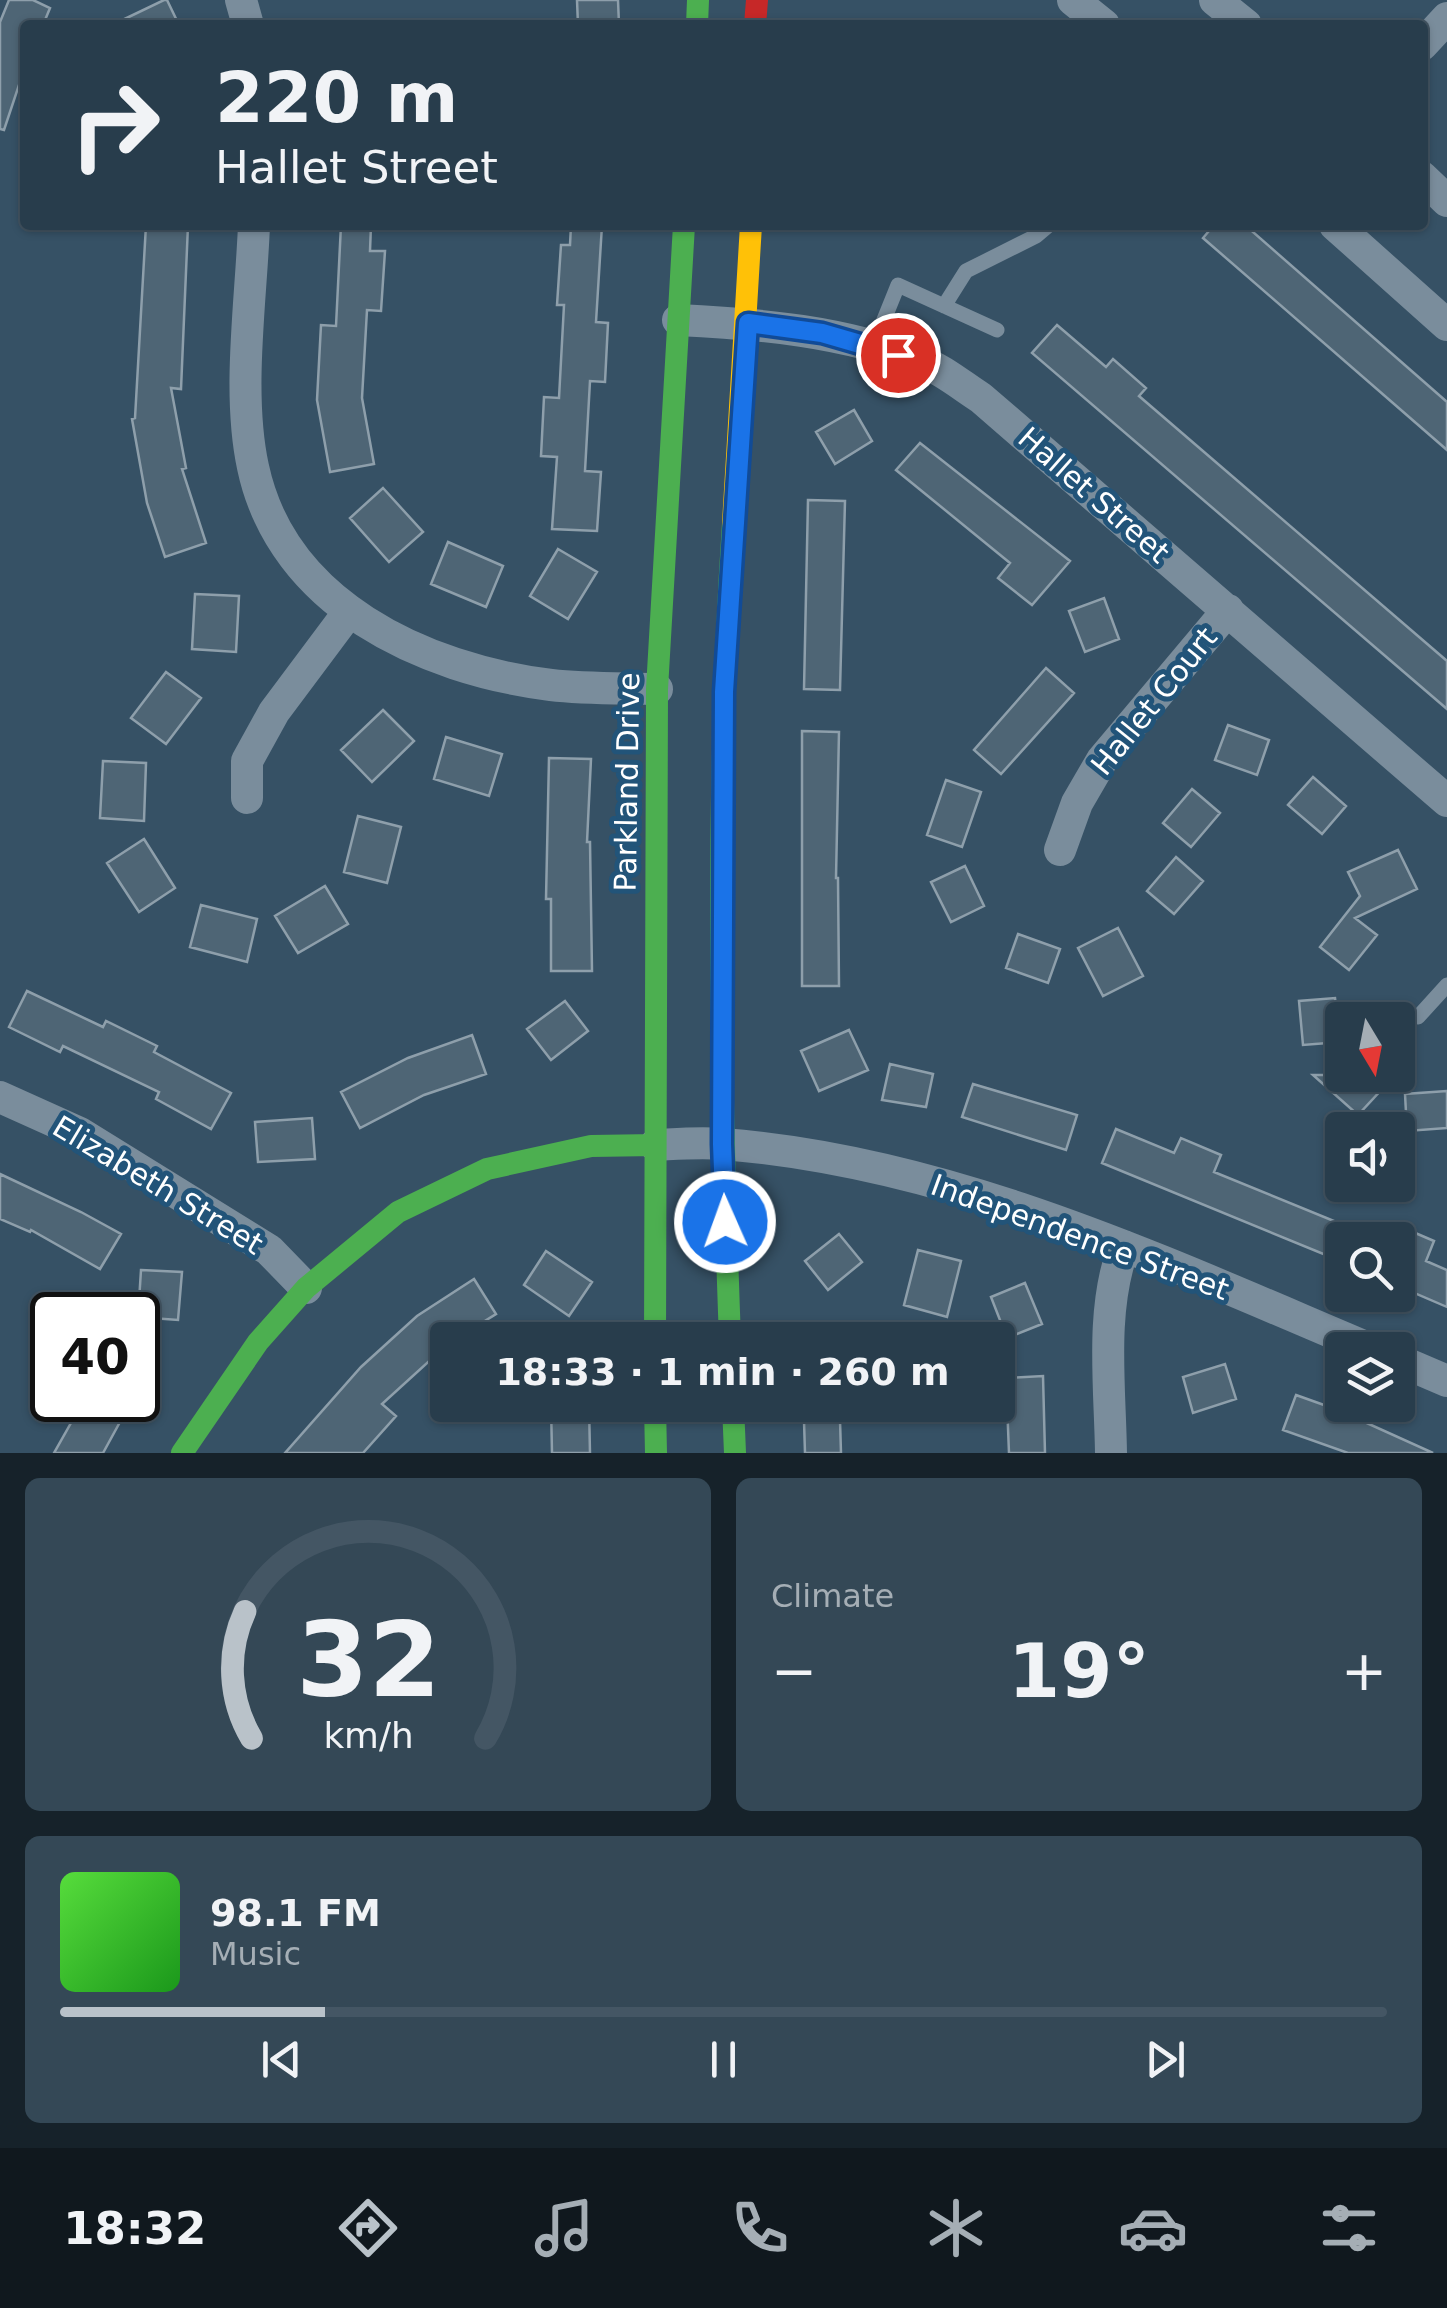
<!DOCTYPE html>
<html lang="en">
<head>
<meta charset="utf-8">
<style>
  body { margin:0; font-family:"DejaVu Sans",sans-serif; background:#344856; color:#f1f3f6; height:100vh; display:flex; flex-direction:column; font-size:38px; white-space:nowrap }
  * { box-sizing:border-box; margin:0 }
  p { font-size:32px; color:#a5aeb5 }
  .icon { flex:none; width:55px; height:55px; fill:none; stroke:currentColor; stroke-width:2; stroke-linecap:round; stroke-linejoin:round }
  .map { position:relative; height:1453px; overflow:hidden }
  .drawer { display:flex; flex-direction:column; gap:25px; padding:25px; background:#16222a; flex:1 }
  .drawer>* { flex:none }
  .hud { position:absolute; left:20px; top:20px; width:1408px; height:210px; border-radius:10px; box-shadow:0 2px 8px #0004,0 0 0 2px #445664; background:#283d4c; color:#f1f3f6; overflow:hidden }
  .needle { width:65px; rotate:170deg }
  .fabs { position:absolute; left:1325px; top:1002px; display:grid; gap:20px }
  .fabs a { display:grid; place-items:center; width:90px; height:90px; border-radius:10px; background:#283d4c; box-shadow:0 2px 8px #0004,0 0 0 2px #445664; font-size:50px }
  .speed { position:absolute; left:30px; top:1292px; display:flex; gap:20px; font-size:50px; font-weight:700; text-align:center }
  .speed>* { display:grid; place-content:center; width:130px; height:130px; border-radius:50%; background:#283d4c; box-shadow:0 2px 8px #0004,0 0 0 2px #445664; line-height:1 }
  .speed .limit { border:5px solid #111; border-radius:15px; background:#fff; color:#111 }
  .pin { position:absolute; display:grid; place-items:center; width:85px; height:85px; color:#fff; margin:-42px; border:5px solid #fff; border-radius:50%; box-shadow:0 2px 10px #0007 }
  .me { position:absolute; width:110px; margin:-55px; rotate:358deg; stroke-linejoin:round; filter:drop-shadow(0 0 8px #0008) }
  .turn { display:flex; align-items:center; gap:35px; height:210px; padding:0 30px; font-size:45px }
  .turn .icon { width:130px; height:130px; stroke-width:2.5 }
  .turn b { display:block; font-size:70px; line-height:85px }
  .big { font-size:75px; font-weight:800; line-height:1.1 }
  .drawer .card { flex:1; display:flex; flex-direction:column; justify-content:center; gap:15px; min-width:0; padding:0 35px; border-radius:15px; background:#344856 }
  .drawer .dial { align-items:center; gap:0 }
  .dial svg { height:260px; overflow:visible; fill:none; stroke:#445664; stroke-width:7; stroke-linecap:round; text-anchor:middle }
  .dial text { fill:#f1f3f6; stroke:none }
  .song { display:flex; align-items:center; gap:30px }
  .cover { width:120px; height:120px; border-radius:15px; background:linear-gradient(135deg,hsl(110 70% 55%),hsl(120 70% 35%)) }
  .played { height:10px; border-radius:5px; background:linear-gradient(90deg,#b9c2c9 20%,#445664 20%) }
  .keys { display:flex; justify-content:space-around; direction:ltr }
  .heat { display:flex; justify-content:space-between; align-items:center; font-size:55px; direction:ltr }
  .drawer .tiles { flex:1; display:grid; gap:25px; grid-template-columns:1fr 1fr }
  .card:last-child { grid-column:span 2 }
  .trip { position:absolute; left:430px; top:1322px; width:585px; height:100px; border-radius:10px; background:#283d4c; box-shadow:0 2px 8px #0004,0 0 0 2px #445664; font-weight:800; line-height:100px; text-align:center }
  .tabs { display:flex; height:160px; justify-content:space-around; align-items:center; background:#10181e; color:#a5aeb5 }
  .tabs .icon { width:70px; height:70px }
  .tabs .on { color:#b9c2c9 }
  .tabs b { font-size:45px; color:#f1f3f6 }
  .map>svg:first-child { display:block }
</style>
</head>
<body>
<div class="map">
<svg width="1447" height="1453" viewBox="0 0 1447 1453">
  <rect width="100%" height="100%" fill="#365165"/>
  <!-- building -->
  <path fill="#4e6575" stroke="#8e9fab" stroke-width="2.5" d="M 9,0 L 33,0 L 50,8 L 43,25 L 25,25 L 25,67 L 4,130 L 0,129 L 0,22 Z
    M 164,0 L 167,0 L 179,25 L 112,25 Z
    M 577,0 L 618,0 L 619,25 L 578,25 Z
    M 146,225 L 188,225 L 181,389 L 171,388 L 186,468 L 182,469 L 206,543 L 165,557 L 147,503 L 132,419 L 135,418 Z
    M 341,225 L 371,225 L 370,251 L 385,251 L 381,311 L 367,310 L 362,398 L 374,464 L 330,472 L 317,400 L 321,325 L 336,326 Z
    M 571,225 L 602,225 L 596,322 L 608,323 L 605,382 L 590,381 L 585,471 L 601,472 L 597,531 L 552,529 L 557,457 L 541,456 L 544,397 L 559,398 L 564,305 L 557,305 L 561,245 L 570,245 Z
    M 1214,225 L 1245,225 L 1447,402 L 1447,450 L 1203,238 Z
    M 1057,325 L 1106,367 L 1113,359 L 1146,388 L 1139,396 L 1447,661 L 1447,709 L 1032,353 Z
    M 854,410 L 872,441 L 835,464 L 816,432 Z
    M 920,443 L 1070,561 L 1032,605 L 998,578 L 1010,563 L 896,470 Z
    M 383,488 L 423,532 L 389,562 L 350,518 Z
    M 808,500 L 845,501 L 840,690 L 804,689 Z
    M 448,542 L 503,566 L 486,607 L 431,584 Z
    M 558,549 L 597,572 L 568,619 L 530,596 Z
    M 195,594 L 239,596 L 236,652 L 192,649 Z
    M 1104,598 L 1119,639 L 1085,652 L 1069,611 Z
    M 1046,668 L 1074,693 L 1001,774 L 974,750 Z
    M 166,672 L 201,698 L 166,744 L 131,718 Z
    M 383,710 L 414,741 L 372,782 L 341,750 Z
    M 1228,725 L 1269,740 L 1257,775 L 1215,760 Z
    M 802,731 L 839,732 L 836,878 L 838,878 L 839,986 L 802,986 Z
    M 446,737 L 502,754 L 489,796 L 434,779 Z
    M 549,758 L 591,759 L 587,842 L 590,842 L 592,971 L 551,971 L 551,899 L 546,899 Z
    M 103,761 L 146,763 L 144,821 L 100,818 Z
    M 1313,777 L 1346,806 L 1322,834 L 1288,805 Z
    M 946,780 L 981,792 L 962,847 L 927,835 Z
    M 1192,789 L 1220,813 L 1191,847 L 1163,823 Z
    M 358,816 L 401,827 L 387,883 L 344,872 Z
    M 144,839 L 175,888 L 139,912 L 107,863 Z
    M 1398,850 L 1417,889 L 1355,918 L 1377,935 L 1349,970 L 1320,947 L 1360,896 L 1348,872 Z
    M 1176,857 L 1203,881 L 1174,914 L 1147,891 Z
    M 965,866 L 984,906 L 951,922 L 931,882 Z
    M 325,886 L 348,924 L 298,953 L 275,916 Z
    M 201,905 L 257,919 L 247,962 L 190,947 Z
    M 1118,928 L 1143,976 L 1103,996 L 1078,948 Z
    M 1018,934 L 1060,949 L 1048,983 L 1006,968 Z
    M 27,991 L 103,1027 L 106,1021 L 157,1046 L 154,1052 L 231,1093 L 211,1129 L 156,1099 L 159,1092 L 63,1046 L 60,1052 L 9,1027 Z
    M 1335,998 L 1340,1042 L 1303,1045 L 1299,1001 Z
    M 565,1001 L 588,1031 L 551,1060 L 527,1029 Z
    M 849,1030 L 868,1070 L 819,1091 L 801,1051 Z
    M 472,1035 L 486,1074 L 424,1095 L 360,1128 L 341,1092 L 408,1058 Z
    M 890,1064 L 933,1074 L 926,1107 L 882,1100 Z
    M 1313,1075 L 1368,1075 L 1383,1088 L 1358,1115 Z
    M 973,1084 L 1077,1115 L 1066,1150 L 962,1117 Z
    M 1447,1091 L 1447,1128 L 1407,1131 L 1405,1094 Z
    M 312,1118 L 315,1159 L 258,1162 L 255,1122 Z
    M 1116,1129 L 1174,1153 L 1181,1138 L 1221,1155 L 1214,1172 L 1351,1228 L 1346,1240 L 1342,1240 L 1338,1260 L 1102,1163 Z
    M 0,1174 L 81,1212 L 121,1234 L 100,1269 L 31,1230 L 30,1232 L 0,1219 Z
    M 1413,1232 L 1434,1241 L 1426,1261 L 1447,1270 L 1447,1307 L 1398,1286 L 1398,1248 L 1405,1251 Z
    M 839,1234 L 862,1262 L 828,1290 L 805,1261 Z
    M 918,1250 L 961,1261 L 947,1317 L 904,1305 Z
    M 546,1251 L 592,1282 L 569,1316 L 524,1285 Z
    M 141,1270 L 182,1272 L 178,1320 L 138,1317 Z
    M 474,1279 L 496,1314 L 454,1340 L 448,1340 L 448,1344 L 382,1404 L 396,1416 L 363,1453 L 285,1453 L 361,1367 L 417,1316 Z
    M 1025,1283 L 1042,1324 L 1007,1338 L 991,1297 Z
    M 1225,1364 L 1236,1399 L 1193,1413 L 1183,1377 Z
    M 1043,1376 L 1045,1453 L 1009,1453 L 1006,1378 Z
    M 1296,1395 L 1338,1410 L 1433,1453 L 1348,1453 L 1283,1430 Z
    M 84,1400 L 132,1400 L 103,1453 L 54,1453 Z
    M 551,1405 L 589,1405 L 590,1453 L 552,1453 Z
    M 840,1420 L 841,1453 L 805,1453 L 804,1421 Z"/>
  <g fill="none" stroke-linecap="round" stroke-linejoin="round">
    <!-- lane -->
    <path stroke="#7a8d9c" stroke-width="15" d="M 944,306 L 966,271 L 1036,236 L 1049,225
      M 873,347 L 898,285 L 997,330
      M 1418,1017 L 1447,985"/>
    <!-- street -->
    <path stroke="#7a8d9c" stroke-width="32" d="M 241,0 L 248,25
      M 1073,0 L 1104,25
      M 1215,0 L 1246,25
      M 1422,45 L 1447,18
      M 1422,177 L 1447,201
      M 254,225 C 251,301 237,393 253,467 C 282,604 423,669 551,685 C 585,689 622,688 657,689
      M 1335,225 L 1447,325
      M 678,320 C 761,324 843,331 922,362 C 942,369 962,386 981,398 L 1447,801
      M 247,798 L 247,761 L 274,712 L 348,613
      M 1060,850 L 1077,803 L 1102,760 L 1228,610
      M 0,1097 L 80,1133 L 269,1250 L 306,1288
      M 655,1145 C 677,1144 701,1142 723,1144 C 953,1162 1164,1262 1373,1350
      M 1398,1360 L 1447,1381
      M 1111,1453 C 1110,1385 1100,1310 1124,1246"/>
    <!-- fast -->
    <path stroke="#4caf50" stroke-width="22" d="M 697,25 L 698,0
      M 655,1340 L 657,689 L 684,225
      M 730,1340 C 720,1068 715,795 733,523
      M 655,1405 L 656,1453
      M 733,1405 L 735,1453
      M 182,1453 L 258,1342 L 306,1288 L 398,1212 L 487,1169 L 591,1146 L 655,1145"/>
    <!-- slow -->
    <path stroke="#ffc107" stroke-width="22" d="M 733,523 L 751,225"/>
    <!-- jam -->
    <path stroke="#c62828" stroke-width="22" d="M 755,25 L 757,0"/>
  </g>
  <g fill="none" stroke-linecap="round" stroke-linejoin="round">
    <!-- route casing -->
    <g stroke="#114b97" stroke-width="25">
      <path id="route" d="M 725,1222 L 722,1144 L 724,692 L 748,323 L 822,333 L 898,355"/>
    </g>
    <!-- route -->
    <use href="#route" stroke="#1a73e8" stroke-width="18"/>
  </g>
  <g text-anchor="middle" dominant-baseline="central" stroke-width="10" stroke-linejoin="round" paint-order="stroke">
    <!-- street labels -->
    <g font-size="30" fill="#fff" stroke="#225479">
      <text transform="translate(1094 495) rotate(41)">Hallet Street</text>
      <text transform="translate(1154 701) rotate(-51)">Hallet Court</text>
      <text transform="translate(627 782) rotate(-89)">Parkland Drive</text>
      <text transform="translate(158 1185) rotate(31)">Elizabeth Street</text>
      <text transform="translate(1080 1237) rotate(20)">Independence Street</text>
    </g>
  </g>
</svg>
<div class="fabs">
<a><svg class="needle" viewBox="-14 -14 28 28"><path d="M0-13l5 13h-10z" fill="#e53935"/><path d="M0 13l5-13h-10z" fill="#a5aeb5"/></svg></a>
<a><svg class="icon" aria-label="sound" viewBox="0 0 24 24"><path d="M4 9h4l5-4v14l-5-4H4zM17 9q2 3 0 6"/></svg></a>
<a><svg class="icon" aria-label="search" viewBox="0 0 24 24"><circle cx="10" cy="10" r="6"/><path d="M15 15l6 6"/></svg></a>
<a><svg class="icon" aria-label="layers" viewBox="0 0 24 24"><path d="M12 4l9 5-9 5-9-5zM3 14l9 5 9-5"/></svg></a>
</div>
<div class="speed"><div class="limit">40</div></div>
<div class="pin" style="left:898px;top:355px;background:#d93025"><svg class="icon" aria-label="arrive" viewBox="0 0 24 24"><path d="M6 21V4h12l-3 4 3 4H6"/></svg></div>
<svg class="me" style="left:725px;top:1222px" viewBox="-20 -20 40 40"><circle r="17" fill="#1a73e8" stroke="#fff" stroke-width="3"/><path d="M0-11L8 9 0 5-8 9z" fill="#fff"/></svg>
<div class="trip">18:33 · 1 min · 260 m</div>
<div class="hud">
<div class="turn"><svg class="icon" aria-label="right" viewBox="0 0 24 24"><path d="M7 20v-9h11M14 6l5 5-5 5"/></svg><div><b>220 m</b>Hallet Street</div></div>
</div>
</div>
<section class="drawer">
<div class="tiles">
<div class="card dial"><svg viewBox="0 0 100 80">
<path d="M14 69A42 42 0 1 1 86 69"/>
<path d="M14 69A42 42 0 0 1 12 30" stroke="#b9c2c9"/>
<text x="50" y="56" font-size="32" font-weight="700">32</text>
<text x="50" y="72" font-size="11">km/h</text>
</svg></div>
<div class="card"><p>Climate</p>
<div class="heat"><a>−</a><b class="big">19°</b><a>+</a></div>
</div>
<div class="card">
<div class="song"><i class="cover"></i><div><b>98.1 FM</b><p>Music</p></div></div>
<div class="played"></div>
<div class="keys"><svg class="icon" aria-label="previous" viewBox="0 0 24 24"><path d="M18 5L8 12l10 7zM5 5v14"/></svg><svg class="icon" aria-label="pause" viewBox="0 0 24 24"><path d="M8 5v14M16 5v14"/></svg><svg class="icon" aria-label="next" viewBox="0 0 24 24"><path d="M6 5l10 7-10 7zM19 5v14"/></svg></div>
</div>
</div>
</section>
<nav class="tabs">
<b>18:32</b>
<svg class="icon on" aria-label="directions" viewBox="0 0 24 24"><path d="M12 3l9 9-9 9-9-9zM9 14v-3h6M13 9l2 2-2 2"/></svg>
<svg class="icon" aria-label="music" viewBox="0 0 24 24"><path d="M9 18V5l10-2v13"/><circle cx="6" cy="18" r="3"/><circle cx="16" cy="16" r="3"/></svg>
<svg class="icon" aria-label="phone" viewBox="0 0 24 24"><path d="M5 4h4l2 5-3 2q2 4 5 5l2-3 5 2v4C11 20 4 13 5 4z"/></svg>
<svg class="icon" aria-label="climate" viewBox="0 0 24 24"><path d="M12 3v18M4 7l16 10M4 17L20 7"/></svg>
<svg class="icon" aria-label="car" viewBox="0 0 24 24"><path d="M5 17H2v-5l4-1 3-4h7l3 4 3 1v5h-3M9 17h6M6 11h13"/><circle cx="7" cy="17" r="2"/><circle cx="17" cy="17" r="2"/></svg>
<svg class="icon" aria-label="filters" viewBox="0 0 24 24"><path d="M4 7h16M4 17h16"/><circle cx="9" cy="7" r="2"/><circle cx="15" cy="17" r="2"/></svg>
</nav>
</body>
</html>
